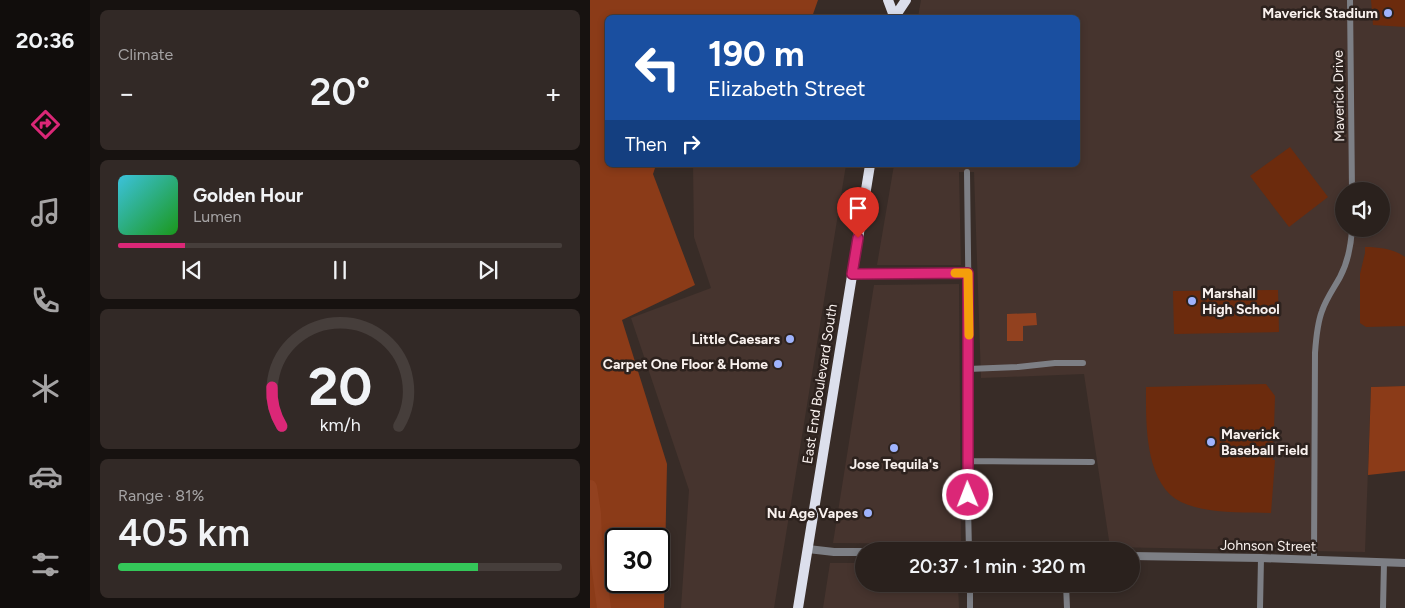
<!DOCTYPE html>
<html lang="en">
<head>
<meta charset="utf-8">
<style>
  body { margin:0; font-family:Figtree,sans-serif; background:#322926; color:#f1f3f6; height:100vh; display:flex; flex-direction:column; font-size:19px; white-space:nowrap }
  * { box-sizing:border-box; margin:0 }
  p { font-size:16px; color:#a5a3a4 }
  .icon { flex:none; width:28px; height:28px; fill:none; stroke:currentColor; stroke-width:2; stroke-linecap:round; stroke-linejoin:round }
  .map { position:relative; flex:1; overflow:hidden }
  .details { display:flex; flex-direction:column; gap:10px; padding:10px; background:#171210; width:500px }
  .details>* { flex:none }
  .banner { position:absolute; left:15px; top:15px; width:475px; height:152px; border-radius:8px; box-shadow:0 2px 8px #0003,0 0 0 1px #463e3b; background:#1a4fa0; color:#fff; overflow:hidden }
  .buttons { position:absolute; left:745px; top:182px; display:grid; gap:10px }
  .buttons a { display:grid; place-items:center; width:55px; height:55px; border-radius:50%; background:#2a211d; box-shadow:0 2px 8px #0003,0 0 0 1px #463e3b; font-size:25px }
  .speed { position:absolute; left:15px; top:528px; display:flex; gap:10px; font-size:25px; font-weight:700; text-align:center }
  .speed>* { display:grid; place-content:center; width:65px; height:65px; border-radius:50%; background:#2a211d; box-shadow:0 2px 8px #0003,0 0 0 1px #463e3b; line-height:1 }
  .speed .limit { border:2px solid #111; border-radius:8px; background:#fff; color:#111 }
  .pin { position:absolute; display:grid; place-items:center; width:42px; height:42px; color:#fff; margin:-51px -21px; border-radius:50% 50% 50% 0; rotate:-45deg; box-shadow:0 0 5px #0007 }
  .pin .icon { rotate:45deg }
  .me { position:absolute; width:55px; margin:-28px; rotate:359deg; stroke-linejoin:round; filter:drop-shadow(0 0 4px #0008) }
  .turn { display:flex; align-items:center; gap:18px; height:105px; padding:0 20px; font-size:22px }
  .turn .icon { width:65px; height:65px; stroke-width:2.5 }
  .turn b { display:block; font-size:35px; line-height:42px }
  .then { display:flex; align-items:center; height:48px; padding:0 20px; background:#0003; gap:10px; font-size:19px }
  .big { font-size:38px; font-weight:600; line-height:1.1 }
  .details .widget { flex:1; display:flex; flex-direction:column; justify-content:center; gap:8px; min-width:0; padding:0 18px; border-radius:8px; background:#322926 }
  .details .dial { align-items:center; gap:0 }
  .dial svg { height:130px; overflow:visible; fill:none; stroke:#463e3b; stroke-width:7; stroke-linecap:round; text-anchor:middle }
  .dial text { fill:#f1f3f6; stroke:none }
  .song { display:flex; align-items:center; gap:15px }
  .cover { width:60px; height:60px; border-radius:8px; background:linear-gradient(135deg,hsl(190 70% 55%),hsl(120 70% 35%)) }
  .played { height:5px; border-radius:2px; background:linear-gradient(90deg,#db2777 15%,#463e3b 15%) }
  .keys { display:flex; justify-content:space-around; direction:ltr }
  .heat { display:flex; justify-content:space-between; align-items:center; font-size:28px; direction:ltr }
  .charge { height:8px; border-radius:4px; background:linear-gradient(90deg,#34c759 81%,#463e3b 0) }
  .trip { position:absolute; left:265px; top:542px; width:285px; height:50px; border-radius:25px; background:#2a211d; box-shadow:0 2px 8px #0003,0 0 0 1px #463e3b; font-weight:600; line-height:50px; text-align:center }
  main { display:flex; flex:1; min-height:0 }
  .dock { display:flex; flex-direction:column; width:90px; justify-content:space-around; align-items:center; background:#110d0c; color:#a5a3a4 }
  .dock .icon { width:35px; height:35px }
  .dock .selected { color:#db2777 }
  .dock b { font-size:22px; color:#f1f3f6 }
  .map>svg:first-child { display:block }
</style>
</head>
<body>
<main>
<nav class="dock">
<b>20:36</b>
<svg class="icon selected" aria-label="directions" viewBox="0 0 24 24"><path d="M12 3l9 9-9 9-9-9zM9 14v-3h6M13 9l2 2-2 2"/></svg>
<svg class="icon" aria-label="music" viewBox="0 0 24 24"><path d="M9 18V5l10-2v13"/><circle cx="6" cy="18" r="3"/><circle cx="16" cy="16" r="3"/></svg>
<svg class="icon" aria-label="phone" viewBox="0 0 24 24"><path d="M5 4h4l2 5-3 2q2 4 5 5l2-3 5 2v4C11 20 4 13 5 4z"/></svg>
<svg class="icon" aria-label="climate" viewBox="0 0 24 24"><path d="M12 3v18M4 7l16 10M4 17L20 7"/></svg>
<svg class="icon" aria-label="car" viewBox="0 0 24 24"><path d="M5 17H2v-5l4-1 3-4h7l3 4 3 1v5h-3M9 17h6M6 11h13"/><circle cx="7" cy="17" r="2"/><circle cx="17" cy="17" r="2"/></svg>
<svg class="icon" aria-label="filters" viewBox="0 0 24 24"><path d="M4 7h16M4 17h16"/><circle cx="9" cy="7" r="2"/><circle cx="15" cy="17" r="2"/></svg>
</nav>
<section class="details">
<div class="widget"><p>Climate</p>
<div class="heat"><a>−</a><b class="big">20°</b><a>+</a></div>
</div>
<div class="widget">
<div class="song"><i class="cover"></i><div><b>Golden Hour</b><p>Lumen</p></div></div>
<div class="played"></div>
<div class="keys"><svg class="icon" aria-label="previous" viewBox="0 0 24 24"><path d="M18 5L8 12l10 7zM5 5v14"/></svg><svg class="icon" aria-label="pause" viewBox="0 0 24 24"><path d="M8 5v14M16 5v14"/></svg><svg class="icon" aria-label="next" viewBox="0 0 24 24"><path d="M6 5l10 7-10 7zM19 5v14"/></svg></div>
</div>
<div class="widget dial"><svg viewBox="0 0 100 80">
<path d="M14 69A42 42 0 1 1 86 69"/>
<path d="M14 69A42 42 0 0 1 8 45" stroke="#db2777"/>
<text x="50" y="56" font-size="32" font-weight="700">20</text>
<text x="50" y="72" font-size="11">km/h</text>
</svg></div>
<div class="widget"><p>Range · 81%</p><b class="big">405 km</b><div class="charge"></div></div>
</section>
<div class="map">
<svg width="815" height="608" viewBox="0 0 815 608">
  <rect width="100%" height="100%" fill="#382c27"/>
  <!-- built -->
  <path fill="#46342e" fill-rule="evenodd" d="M 331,0 L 815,0 L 815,386 L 781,387 L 775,552 L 520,547 L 494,374 L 391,378 L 384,172 L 369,172 L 371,265 L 287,265 L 304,165 L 488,165 L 488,18 L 328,17 ZM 754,191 L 791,191 L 791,229 L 754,229 Z
    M 103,165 L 256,165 L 184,608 L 91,608 L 99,490 L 41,318 L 121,288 L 104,237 Z
    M 369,284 L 371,544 L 243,543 L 284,285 Z
    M 240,563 L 274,563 L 274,584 L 368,584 L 369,608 L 233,608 Z"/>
  <!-- green -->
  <path fill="#6c2b0d" d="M 781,0 L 815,0 L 815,27 L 783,25 Z
    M 700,147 L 738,197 L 699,227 L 660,176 Z
    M 775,247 C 789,247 804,249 815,257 L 815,326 L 776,327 L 770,323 L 770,274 L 775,253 Z
    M 688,290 L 689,332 L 584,334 L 583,291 Z
    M 676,384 L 685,396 L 683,460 L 685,460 L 681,513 C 653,512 617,514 591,502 C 554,483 556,422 556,387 Z"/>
  <!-- forest -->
  <path fill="#8b3b18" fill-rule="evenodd" d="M 0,0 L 228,0 L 222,17 L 18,18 L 18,165 L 66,165 L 63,174 L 105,285 L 32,320 L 77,464 L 74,608 L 0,608 ZM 26,539 L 69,539 L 69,581 L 26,581 Z
    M 815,386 L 815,471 L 778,475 L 781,387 Z"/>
  <!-- water -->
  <path fill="#92411f" d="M 446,313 L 447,325 L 433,326 L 433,341 L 417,341 L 417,314 Z"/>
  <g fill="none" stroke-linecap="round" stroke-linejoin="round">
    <!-- river -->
    <path stroke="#92411f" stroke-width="14" d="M 0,487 L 4,513 L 5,541 L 14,608"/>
    <!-- minor -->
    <path stroke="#7d7f85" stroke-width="6" d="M 760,0 L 762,191
      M 377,172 L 379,332 L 377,461 L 379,551
      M 262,274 L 378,273
      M 378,369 L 428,367 L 465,363 L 493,363
      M 377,461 L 502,462
      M 724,559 L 725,353 C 726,339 727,324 732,311 C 736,299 744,288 750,277 C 758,262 761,245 762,229
      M 380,584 L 380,608
      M 476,584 L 477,608
      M 670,608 L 671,558
      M 793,608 L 794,562"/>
    <!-- tertiary -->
    <path stroke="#7d7f85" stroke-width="8" d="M 218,549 L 244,552 L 274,552
      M 541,556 L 671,558 L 815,563"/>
    <!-- trunk -->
    <path stroke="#dcdfec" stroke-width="10" d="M 298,0 L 304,16
      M 304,18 L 316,0
      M 208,608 L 280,165"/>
  </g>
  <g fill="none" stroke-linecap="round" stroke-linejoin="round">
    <!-- route casing -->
    <g stroke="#8e194d" stroke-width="12">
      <path id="route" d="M 268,238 L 262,274 L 378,273 L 378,495"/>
    </g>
    <!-- route -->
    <use href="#route" stroke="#db2777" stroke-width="9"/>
    <!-- slow -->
    <path stroke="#f59e0b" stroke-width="9" d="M 365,273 L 378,273 L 379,335"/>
  </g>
  <!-- markers -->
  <g fill="#9fb3fd" stroke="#2d221e" stroke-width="2">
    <circle cx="798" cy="13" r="5"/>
    <circle cx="602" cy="301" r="5"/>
    <circle cx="200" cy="339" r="5"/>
    <circle cx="188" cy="364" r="5"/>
    <circle cx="621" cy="442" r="5"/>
    <circle cx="304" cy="448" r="5"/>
    <circle cx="278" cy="513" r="5"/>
  </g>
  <g text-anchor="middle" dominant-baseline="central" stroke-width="5" stroke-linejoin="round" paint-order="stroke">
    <!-- poi labels -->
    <g font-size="14" font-weight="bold" fill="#f9f1ee" stroke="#2d221e" text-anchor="end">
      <text x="788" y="13">Maverick Stadium</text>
      <text x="612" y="293" text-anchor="start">Marshall<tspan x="612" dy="16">High School</tspan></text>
      <text x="190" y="339">Little Caesars</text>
      <text x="178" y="364">Carpet One Floor &amp; Home</text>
      <text x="631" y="434" text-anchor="start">Maverick<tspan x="631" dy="16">Baseball Field</tspan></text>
      <text x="304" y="464" text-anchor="middle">Jose Tequila's</text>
      <text x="268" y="513">Nu Age Vapes</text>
    </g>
    <!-- street labels -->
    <g font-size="14" fill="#f9f1ee" stroke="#2d221e">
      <text transform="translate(749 96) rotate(-91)">Maverick Drive</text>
      <text transform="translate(230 384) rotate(-81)">East End Boulevard South</text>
      <text transform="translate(678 546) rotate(1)">Johnson Street</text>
    </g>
  </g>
</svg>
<div class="buttons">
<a><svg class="icon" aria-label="sound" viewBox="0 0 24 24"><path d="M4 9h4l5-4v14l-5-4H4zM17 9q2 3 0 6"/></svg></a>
</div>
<div class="speed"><div class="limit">30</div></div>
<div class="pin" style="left:268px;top:238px;background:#d93025"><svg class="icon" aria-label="arrive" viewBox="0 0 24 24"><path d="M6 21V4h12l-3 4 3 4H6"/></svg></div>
<svg class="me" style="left:378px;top:495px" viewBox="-20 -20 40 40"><circle r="17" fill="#db2777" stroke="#fff" stroke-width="3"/><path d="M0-11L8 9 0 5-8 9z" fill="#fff"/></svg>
<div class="trip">20:37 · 1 min · 320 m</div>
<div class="banner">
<div class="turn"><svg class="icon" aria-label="left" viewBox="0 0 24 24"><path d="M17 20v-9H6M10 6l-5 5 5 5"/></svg><div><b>190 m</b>Elizabeth Street</div></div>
<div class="then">Then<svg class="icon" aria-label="right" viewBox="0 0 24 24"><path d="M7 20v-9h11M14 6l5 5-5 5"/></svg></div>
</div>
</div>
</main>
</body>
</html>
